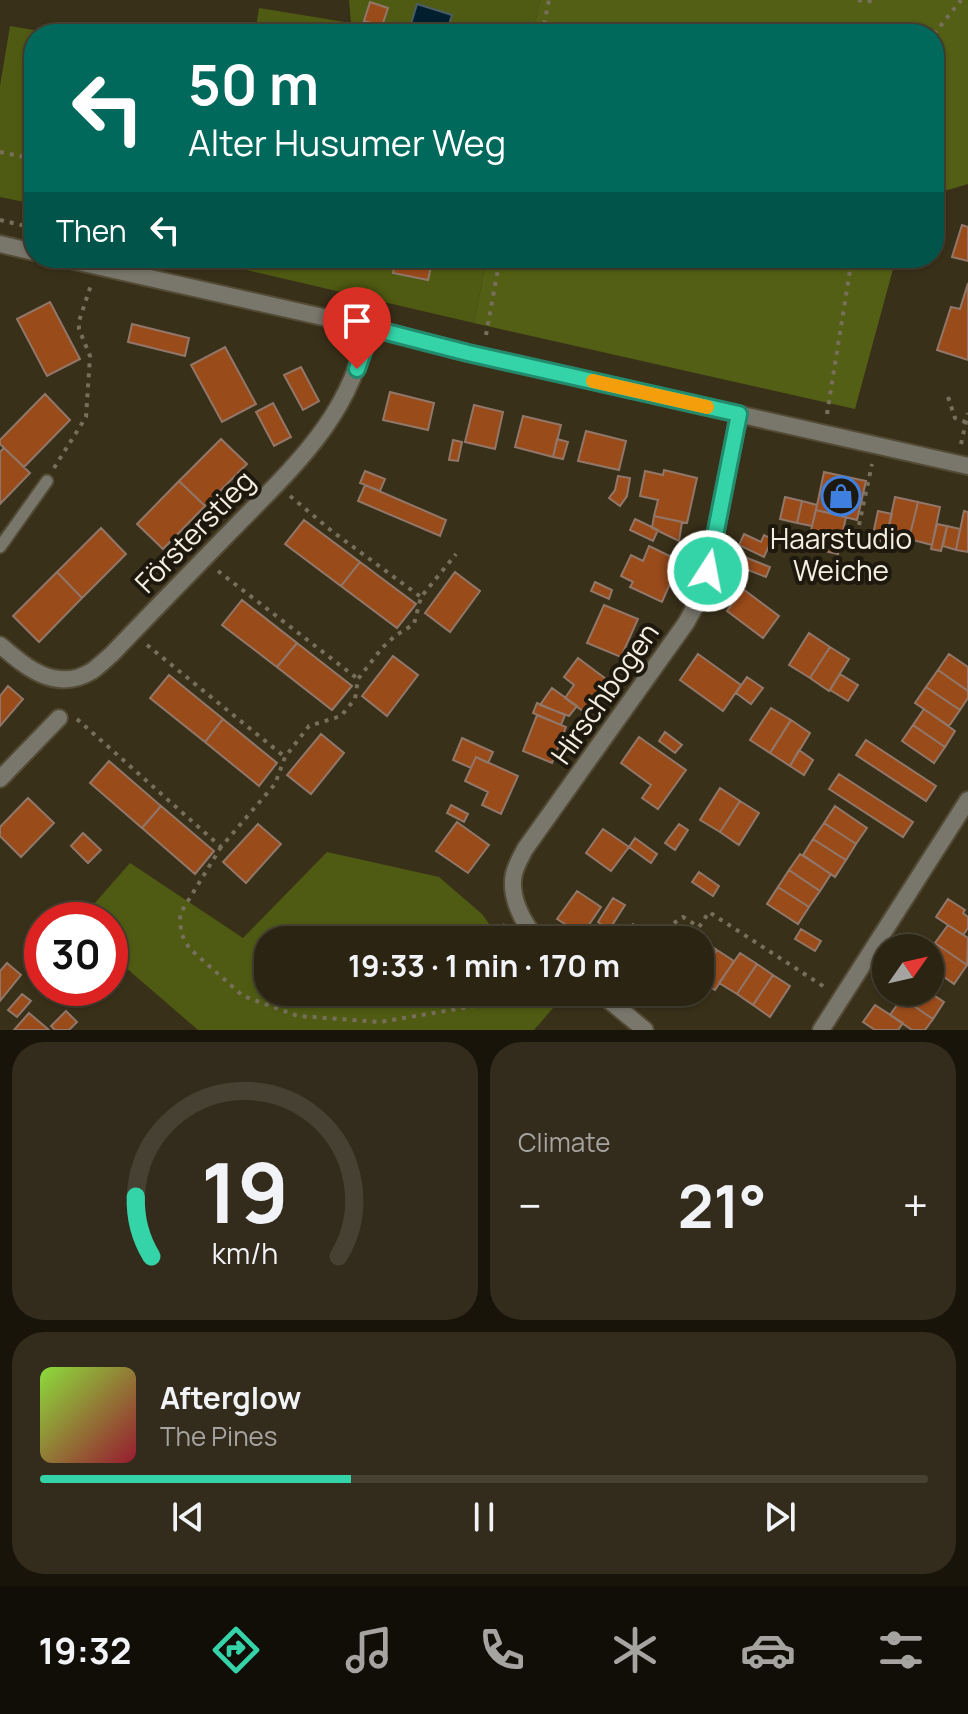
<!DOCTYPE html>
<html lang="en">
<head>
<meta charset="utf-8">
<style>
  body { margin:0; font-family:Manrope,sans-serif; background:#332c1c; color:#f1f3f6; height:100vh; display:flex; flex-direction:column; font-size:30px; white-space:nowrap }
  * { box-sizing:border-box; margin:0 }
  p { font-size:26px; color:#a6a4a0 }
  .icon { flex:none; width:44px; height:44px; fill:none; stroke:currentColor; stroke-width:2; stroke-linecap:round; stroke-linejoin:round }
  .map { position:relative; height:1030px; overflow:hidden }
  .details { display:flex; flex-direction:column; gap:12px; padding:12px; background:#18140a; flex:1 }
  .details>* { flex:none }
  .hud { position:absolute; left:24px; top:24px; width:920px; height:244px; border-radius:32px; box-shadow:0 2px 6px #0004,0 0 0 2px #474133; background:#00695c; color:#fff; overflow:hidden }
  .needle { width:52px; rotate:56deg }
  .tools { position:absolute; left:872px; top:934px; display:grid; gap:16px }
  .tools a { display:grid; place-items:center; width:72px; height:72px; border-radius:50%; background:#2b2413; box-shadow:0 2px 6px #0004,0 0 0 2px #474133; font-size:40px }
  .speed { position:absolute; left:24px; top:902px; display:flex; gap:16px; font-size:40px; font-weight:700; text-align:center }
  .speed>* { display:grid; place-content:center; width:104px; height:104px; border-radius:50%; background:#2b2413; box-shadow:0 2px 6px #0004,0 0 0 2px #474133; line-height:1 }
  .speed .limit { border:12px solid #d22; background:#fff; color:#111 }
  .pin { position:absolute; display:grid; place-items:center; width:68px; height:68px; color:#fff; margin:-82px -34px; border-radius:50% 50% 50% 0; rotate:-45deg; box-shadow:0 0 8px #0007 }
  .pin .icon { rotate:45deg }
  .me { position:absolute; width:88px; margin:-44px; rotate:11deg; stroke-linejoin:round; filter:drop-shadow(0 0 6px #0008) }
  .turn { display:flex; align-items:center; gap:28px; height:168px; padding:0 32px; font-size:36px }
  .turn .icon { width:104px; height:104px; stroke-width:2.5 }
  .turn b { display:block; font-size:56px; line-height:68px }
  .then { display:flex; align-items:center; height:76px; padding:0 32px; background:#0003; gap:16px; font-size:30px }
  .big { font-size:60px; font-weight:700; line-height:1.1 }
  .details .card { flex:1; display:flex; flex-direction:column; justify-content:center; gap:12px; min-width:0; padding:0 28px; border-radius:32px; background:#332c1c }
  .details .dial { align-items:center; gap:0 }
  .dial svg { height:208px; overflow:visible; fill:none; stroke:#474133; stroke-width:7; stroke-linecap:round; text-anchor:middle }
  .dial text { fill:#f1f3f6; stroke:none }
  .song { display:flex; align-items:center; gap:24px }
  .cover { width:96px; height:96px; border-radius:12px; background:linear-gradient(135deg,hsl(90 70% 55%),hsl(350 70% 35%)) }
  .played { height:8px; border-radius:4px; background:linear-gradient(90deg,#34d4a8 35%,#474133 35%) }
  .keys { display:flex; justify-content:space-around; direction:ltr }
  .heat { display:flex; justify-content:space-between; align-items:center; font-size:44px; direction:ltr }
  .details .tiles { flex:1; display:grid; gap:12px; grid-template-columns:1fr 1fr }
  .card:last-child { grid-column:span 2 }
  .trip { position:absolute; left:254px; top:926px; width:460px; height:80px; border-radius:32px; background:#2b2413; box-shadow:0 2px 6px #0004,0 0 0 2px #474133; font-weight:700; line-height:80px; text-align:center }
  .dock { display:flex; height:128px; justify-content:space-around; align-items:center; background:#110e08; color:#a6a4a0 }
  .dock .icon { width:56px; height:56px }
  .dock .active { color:#34d4a8 }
  .dock b { font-size:36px; color:#f1f3f6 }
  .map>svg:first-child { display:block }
</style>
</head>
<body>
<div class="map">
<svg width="968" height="1030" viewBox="0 0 968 1030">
  <rect width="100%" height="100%" fill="#393019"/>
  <!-- green -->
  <path fill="#4f5b12" d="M 349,0 L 540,0 L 533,34 L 255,34 L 259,8 L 351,23 Z
    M 10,26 L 57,34 L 34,34 L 34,204 L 0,197 L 0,86 Z
    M 222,258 L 487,258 L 474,323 L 221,264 Z
    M 327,852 L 439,877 L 482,914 L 501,940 L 268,940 L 268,992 L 552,992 L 560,1000 L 534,1030 L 198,1030 L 110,954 L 110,920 L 80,920 L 130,863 L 243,938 Z"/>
  <!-- forest -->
  <path fill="#535f14" d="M 540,0 L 968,0 L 968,184 L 934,194 L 934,34 L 533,34 Z
    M 487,258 L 896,258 L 855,409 L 474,323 Z"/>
  <!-- water -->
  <path fill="#021f30" stroke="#4b5d65" stroke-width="2" d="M 417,4 L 452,15 L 446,34 L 408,34 Z"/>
  <!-- building -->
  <path fill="#9a4b1a" stroke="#917769" stroke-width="2" d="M 370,2 L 388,8 L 382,26 L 364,21 Z
    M 364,21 L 382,26 L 380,34 L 360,34 Z
    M 962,225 L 968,227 L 968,261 L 952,257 Z
    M 411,258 L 433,258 L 428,280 L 393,273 L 396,259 L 410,262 Z
    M 968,283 L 968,360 L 937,350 L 951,307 L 960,309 Z
    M 50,302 L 80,359 L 47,376 L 17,319 Z
    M 132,324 L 189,338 L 185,356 L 128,342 Z
    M 225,347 L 256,404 L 222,422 L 191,365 Z
    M 301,367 L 319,401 L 303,410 L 284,375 Z
    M 390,392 L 434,403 L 428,430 L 383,420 Z
    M 45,394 L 70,420 L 24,467 L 0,444 L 0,440 Z
    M 273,403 L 291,437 L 274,446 L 256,412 Z
    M 474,405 L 503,412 L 495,449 L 465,442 Z
    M 523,416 L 561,425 L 553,457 L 515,447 Z
    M 586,431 L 626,441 L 619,470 L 578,461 Z
    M 221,439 L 247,464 L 205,506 L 179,481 Z
    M 557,439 L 568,442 L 563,459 L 553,457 Z
    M 453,440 L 462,442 L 458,461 L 449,460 Z
    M 4,448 L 30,473 L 0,504 L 0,452 Z
    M 664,470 L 697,478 L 687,523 L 654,516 L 658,500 L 640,496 L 645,471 L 663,475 Z
    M 365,471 L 385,479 L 380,491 L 360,483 Z
    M 824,472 L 866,481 L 857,520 L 816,510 Z
    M 618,476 L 630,478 L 627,496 L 620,506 L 609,498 L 615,490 Z
    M 179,481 L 205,506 L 163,549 L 137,524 Z
    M 365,485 L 446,520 L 440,536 L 358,501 Z
    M 785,497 L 802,501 L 797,523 L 780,519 Z
    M 895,497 L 918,502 L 909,539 L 887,534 Z
    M 802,501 L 817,505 L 812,526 L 797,523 Z
    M 918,502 L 940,507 L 932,545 L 909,539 Z
    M 816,510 L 846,517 L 838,554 L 807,547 Z
    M 878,511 L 892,514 L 885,542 L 872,539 Z
    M 964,511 L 968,512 L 968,552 L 956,550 Z
    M 654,516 L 682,522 L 679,541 L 652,528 Z
    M 635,519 L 658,530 L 653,541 L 630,530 Z
    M 304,520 L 360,562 L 341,586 L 285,544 Z
    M 937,524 L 947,526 L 941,551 L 931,549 Z
    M 947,526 L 960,529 L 956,550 L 943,546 Z
    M 101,528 L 126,554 L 82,598 L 57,572 Z
    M 744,534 L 761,542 L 764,535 L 772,539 L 764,557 L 739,545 Z
    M 649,546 L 680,561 L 662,602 L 630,587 L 633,582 L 621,576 L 631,555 L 643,561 Z
    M 742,556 L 770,567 L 766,577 L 738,566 Z
    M 360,562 L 416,604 L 397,628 L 341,586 Z
    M 57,572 L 82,598 L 39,642 L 13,616 Z
    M 455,572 L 480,591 L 450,632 L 425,613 Z
    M 595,582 L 612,590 L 609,599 L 591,591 Z
    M 743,589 L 779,616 L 763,638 L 727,611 Z
    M 242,600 L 297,643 L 277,667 L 222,625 Z
    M 604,605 L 638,619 L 621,657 L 587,643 Z
    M 809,633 L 830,647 L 810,678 L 789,665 Z
    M 297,643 L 352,686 L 332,710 L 277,667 Z
    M 830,647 L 849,659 L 829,691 L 810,678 Z
    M 698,654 L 741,685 L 723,711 L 680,680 Z
    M 949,654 L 968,667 L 968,691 L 938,670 Z
    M 393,656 L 418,675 L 387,716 L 362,696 Z
    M 578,658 L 610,682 L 587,714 L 565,698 L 574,685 L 564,677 Z
    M 938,670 L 968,691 L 968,698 L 960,710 L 926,687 Z
    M 840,674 L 858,685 L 848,701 L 830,690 Z
    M 169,675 L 223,719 L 205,742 L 150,698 Z
    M 747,677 L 763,688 L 751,704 L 736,693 Z
    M 8,686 L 23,699 L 0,726 L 0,696 Z
    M 926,687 L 960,710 L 949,726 L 915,703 Z
    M 552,688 L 577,706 L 569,716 L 540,705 Z
    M 537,703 L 565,715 L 561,725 L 533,713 Z
    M 771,708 L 791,720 L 770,753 L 750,740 Z
    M 924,709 L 955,731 L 945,747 L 913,725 Z
    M 537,715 L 566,727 L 552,763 L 523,751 Z
    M 223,719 L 277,763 L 259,786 L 205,742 Z
    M 791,720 L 810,733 L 790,766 L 770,753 Z
    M 913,725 L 945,747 L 934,763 L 902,741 Z
    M 665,732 L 682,745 L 675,753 L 659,741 Z
    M 321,734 L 344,753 L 311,794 L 287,775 Z
    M 639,737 L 686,770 L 658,809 L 642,798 L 651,785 L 621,763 Z
    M 462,738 L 493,752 L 488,763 L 476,757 L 471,768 L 453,760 Z
    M 866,740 L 936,786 L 926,801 L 856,755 Z
    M 799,750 L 813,760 L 804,775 L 790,766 Z
    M 476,757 L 518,776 L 501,814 L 482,805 L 488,792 L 465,781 Z
    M 109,761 L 161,806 L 142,828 L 90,783 Z
    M 839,774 L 913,822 L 903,837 L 829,789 Z
    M 720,788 L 740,801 L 720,832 L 700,820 Z
    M 28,798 L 54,823 L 21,857 L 0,836 L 0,827 Z
    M 740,801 L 759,813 L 739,845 L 720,832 Z
    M 451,805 L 468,814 L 464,822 L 447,813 Z
    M 161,806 L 214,851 L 195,874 L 142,828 Z
    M 835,806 L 867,828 L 856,844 L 824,823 Z
    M 457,822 L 489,845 L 468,873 L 436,851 Z
    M 824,823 L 856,844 L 846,860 L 813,839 Z
    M 258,824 L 281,844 L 246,883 L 223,862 Z
    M 679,824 L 688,830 L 675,850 L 665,843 Z
    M 603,829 L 629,847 L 611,871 L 586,853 Z
    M 83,833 L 101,850 L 88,863 L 71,846 Z
    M 635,838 L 657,854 L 651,863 L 629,847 Z
    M 813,839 L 846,860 L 835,877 L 803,855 Z
    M 800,854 L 831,874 L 820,891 L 789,870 Z
    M 789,870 L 820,891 L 809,907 L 778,887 Z
    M 699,872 L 719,886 L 713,896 L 692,882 Z
    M 778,887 L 809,907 L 798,924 L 767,904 Z
    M 577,891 L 601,907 L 582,935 L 557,919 Z
    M 613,898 L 625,905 L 609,930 L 598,922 Z
    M 948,899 L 965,910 L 963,913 L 968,917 L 968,928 L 963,935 L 936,917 Z
    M 633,924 L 641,929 L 634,940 L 622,940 Z
    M 948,925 L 968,938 L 967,965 L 935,943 Z
    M 801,929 L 821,941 L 815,951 L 795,939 Z
    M 700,939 L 717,950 L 700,976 Z
    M 935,943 L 967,965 L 954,984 L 930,967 L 930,951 Z
    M 717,950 L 734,961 L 715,990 L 700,981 L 700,976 Z
    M 740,953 L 757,964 L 737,994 L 719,983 Z
    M 7,963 L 21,975 L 0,1001 L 0,971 Z
    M 757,964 L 773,975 L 753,1005 L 737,994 Z
    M 773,975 L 790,986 L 770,1017 L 753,1005 Z
    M 906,992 L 929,992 L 944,1002 L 933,1019 L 902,998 Z
    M 22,994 L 31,1001 L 17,1017 L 8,1010 Z
    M 902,998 L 933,1019 L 925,1030 L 912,1030 L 890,1015 Z
    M 875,1005 L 903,1023 L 898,1030 L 875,1030 L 863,1022 Z
    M 66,1011 L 77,1022 L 69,1030 L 55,1030 L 51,1026 Z
    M 29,1013 L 49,1030 L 14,1030 Z"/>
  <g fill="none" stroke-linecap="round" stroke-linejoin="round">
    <!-- service casing -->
    <g stroke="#534b35" stroke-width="15">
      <path id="service" d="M 0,547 L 47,481"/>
    </g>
    <!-- minor casing -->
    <g stroke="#534b35" stroke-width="20">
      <path id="minor" d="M 0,645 C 27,668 56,693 92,671 C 99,666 105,660 112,654 C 151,613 191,572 231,531 C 290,470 353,416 367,327
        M 0,779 L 59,718
        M 539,940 C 523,925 509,896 514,874 C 516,865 521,857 525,849 L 686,623 L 696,605 L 708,571 L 739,414
        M 599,992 L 645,1030
        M 821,1030 L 968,800"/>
    </g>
    <!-- tertiary casing -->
    <g stroke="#534b35" stroke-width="20">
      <path id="tertiary" d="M 0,244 L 34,252
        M 61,258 L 367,327 L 468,353 L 968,466"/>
    </g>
    <!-- path -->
    <path stroke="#776f5b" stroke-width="4" stroke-dasharray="4 6" stroke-linecap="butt" d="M 858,0 L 866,2 L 875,0
      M 542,34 L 549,0
      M 934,34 L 961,0
      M 0,152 L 34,159
      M 0,220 L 34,228
      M 486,335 L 500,258
      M 948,397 L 955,418 L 968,423
      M 827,414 L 852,258
      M 961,444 L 968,413
      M 54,468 L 86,417 L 90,356 L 79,329 L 79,321 L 92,282
      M 290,496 L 333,532 L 421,597
      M 859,525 L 872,464
      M 218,571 L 358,679
      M 147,645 L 285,757
      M 77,719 L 221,847 L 275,784 L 285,757 L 309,726 L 341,716 L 355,699 L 358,679 L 382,648 L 395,636 L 414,624 L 421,597 L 456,554
      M 221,847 L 180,914 L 181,933 L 189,948 L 243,996 L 298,1016 L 380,1022 L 558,992
      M 492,940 L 505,924
      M 649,940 L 683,917 L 699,927 L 709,912 L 826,988
      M 483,1005 L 484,992"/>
    <!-- service -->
    <use href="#service" stroke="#79776c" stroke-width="11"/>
    <!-- minor -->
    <use href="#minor" stroke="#79776c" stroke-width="16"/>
    <!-- tertiary -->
    <use href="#tertiary" stroke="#79776c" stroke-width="16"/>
  </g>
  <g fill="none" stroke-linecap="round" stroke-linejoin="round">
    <!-- route casing -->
    <g stroke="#228a6d" stroke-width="20">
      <path id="route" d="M 357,369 L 364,349 L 367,327 L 468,353 L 739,414 L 708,571"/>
    </g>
    <!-- route -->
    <use href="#route" stroke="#34d4a8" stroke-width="14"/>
    <!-- slow -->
    <path stroke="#f59e0b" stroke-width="14" d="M 593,381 L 707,407"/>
  </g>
  <!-- icons -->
  <defs>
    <g id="shop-ring" transform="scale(2)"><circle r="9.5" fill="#1d190e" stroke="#3f7fe0" stroke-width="1.5"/><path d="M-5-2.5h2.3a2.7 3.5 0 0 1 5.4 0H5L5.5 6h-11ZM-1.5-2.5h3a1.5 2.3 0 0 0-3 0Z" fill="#3f7fe0"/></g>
  </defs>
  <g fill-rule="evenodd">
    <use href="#shop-ring" x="841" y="496"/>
  </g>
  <g text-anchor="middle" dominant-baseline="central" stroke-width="8" stroke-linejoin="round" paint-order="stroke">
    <!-- street labels -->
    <g font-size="28" fill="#f4efe1" stroke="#1d190e">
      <text transform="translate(194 531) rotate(-46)">Försterstieg</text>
      <text transform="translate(604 693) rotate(-55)">Hirschbogen</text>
    </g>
    <!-- poi labels -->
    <g font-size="28" fill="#f4efe1" stroke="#1d190e">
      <text x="841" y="538">Haarstudio<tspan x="841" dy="32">Weiche</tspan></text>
    </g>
  </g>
</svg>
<div class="tools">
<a><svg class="needle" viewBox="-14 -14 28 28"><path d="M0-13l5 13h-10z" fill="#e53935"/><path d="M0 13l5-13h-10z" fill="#a6a4a0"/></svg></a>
</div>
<div class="speed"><div class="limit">30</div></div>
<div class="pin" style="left:357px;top:369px;background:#d93025"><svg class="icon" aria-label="arrive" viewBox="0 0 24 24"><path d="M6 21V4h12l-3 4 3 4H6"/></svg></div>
<svg class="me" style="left:708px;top:571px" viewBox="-20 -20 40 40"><circle r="17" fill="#34d4a8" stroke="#fff" stroke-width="3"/><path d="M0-11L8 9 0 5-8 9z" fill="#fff"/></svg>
<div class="trip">19:33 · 1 min · 170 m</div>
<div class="hud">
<div class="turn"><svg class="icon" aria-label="left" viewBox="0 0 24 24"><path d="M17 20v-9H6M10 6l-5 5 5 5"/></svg><div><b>50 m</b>Alter Husumer Weg</div></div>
<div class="then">Then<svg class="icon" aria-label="left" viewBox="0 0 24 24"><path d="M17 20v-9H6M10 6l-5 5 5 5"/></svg></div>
</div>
</div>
<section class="details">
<div class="tiles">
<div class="card dial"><svg viewBox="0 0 100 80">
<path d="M14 69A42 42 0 1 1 86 69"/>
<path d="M14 69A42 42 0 0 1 8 46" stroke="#34d4a8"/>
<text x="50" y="56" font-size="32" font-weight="700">19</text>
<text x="50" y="72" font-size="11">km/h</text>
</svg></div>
<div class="card"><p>Climate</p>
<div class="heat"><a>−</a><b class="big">21°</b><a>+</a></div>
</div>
<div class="card">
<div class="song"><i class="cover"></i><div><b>Afterglow</b><p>The Pines</p></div></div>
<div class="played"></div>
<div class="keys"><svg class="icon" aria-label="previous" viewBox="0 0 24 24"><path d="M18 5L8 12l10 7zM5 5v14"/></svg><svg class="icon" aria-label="pause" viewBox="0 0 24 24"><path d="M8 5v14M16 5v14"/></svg><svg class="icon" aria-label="next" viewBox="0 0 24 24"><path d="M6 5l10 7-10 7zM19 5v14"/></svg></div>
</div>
</div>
</section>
<nav class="dock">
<b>19:32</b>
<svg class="icon active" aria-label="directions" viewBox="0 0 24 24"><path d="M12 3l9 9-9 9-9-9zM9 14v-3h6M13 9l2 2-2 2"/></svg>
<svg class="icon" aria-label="music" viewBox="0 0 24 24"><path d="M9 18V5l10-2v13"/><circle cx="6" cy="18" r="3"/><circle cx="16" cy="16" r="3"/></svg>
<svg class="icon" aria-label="phone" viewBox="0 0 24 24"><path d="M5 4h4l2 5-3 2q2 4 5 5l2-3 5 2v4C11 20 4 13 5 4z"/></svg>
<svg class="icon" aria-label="climate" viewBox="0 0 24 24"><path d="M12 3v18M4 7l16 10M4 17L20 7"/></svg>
<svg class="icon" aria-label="car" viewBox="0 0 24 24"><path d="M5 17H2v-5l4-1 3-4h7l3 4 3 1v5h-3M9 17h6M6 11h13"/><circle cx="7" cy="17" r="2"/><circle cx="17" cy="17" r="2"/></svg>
<svg class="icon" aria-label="filters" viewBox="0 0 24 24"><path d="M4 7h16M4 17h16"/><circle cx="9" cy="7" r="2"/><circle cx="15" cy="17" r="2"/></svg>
</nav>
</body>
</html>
